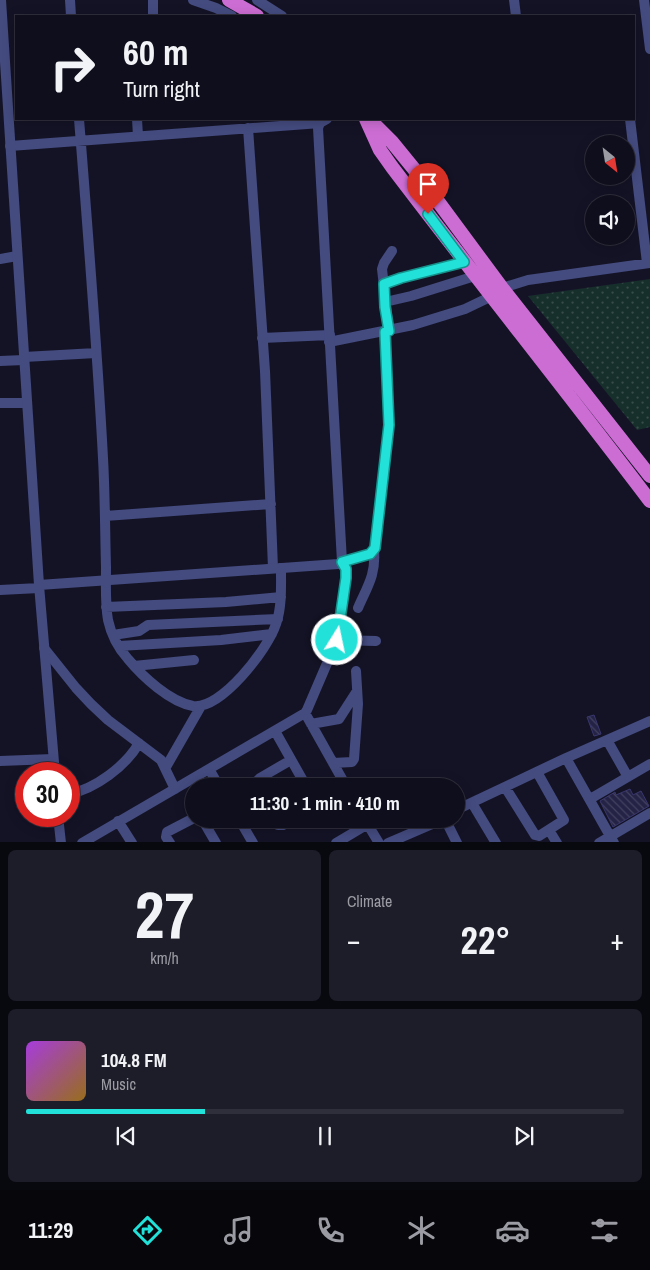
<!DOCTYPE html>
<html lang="en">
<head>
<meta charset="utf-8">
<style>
  body { margin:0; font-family:"Archivo Narrow",sans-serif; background:#1d1c29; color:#f1f3f6; height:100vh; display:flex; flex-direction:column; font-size:19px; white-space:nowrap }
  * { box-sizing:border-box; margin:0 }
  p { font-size:16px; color:#9b9ca3 }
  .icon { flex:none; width:28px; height:28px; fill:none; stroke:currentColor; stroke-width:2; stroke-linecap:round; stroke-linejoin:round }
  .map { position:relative; height:842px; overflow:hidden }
  .details { display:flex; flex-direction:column; gap:8px; padding:8px; background:#08080f; flex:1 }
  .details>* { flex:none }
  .hud { position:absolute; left:15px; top:15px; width:620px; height:105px; border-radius:0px; box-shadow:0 2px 12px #0003,0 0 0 1px #2f2e3b; background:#0f0e1c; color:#f1f3f6; overflow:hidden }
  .needle { width:32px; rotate:150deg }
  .controls { position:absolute; left:585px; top:135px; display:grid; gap:10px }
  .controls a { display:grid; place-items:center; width:50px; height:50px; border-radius:50%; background:#0f0e1c; box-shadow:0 2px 12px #0003,0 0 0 1px #2f2e3b; font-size:25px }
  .speed { position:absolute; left:15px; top:762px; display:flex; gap:10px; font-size:25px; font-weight:700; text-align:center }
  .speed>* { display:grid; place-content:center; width:65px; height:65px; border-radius:50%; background:#0f0e1c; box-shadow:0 2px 12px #0003,0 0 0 1px #2f2e3b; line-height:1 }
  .speed .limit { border:8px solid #d22; background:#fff; color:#111 }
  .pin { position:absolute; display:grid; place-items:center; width:42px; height:42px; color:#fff; margin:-51px -21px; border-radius:50% 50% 50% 0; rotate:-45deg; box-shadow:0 0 5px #0007 }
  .pin .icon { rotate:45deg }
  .me { position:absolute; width:55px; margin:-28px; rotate:10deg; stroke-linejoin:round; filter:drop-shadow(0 0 4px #0008) }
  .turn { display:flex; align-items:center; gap:18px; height:105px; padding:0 25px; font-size:22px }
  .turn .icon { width:65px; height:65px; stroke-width:2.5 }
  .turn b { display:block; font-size:35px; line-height:42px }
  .big { font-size:38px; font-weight:700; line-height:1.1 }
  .details .tile { flex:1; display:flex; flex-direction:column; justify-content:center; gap:8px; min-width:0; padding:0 18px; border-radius:8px; background:#1d1c29 }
  .details .dial { align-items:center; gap:0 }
  .dial b { font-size:65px; line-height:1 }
  .song { display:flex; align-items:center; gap:15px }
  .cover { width:60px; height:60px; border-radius:8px; background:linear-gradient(135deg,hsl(280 70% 55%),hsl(40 70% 35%)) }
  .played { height:5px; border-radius:2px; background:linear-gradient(90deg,#22e1d8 30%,#2f2e3b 30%) }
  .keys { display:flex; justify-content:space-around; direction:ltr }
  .heat { display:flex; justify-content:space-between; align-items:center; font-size:28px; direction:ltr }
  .details .tiles { flex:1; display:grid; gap:8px; grid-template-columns:1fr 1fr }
  .tile:last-child { grid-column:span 2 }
  .trip { position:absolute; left:185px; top:778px; width:280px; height:50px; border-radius:25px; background:#0f0e1c; box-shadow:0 2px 12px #0003,0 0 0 1px #2f2e3b; font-weight:700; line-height:50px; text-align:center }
  .tabs { display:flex; height:80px; justify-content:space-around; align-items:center; background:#06060b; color:#9b9ca3 }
  .tabs .icon { width:35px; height:35px }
  .tabs .selected { color:#22e1d8 }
  .tabs b { font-size:22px; color:#f1f3f6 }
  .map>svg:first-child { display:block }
</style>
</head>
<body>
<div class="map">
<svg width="650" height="843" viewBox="0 0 650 843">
  <defs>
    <pattern id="park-dots" width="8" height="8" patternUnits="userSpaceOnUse" patternTransform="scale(1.25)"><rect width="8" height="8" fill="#172f2b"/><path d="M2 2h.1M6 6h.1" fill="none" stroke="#384d4b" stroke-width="1.8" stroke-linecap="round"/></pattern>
    <pattern id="building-back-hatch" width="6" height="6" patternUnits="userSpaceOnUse" patternTransform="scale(1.25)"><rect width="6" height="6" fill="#242245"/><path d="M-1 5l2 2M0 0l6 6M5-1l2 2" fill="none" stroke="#434261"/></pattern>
  </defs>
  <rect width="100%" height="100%" fill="#141326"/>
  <!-- park -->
  <path fill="url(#park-dots)" d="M 650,279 L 650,427 L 637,430 L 528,296 Z"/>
  <!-- building -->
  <path fill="url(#building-back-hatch)" stroke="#39376e" d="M 594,715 L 601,734 L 594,736 L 587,717 Z
    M 630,789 L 633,795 L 641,791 L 649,806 L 613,827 L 600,801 L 615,792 L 616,795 Z"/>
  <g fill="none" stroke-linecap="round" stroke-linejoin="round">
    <!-- minor -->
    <path stroke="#444b7f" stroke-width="10" d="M 70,0 L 71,16
      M 153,0 L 153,16
      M 514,0 L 516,16
      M 644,0 L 650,49
      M 79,119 C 88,232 97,345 103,458 C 105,494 105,531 106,567 C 106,585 105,603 108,620 C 111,634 118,648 128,659 C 143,677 170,702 193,706 C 221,710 268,649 276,624 C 282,607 281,587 281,568
      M 137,119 L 138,136
      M 630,119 L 647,263
      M 248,128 L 265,371 L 273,568
      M 10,146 L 320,123
      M 0,259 L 17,256
      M 384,284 L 401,278 L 464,262
      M 385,302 L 411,296 L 475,276
      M 389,331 L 382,269 L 384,263 L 392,251
      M 262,338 L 330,335
      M 329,342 L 413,325 L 465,309 L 490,297 L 502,288 L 528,280 L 650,263
      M 24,357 L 96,353
      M 0,361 L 24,360
      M 0,403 L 27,403
      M 105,516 L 271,504
      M 106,607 L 226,602 L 281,597
      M 358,608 C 367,587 376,575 374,551
      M 113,635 L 139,631 L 148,625 L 278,619
      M 337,640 L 376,641
      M 119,646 L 221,640 L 272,634
      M 44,648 L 76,688 L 91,704 L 108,720 L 161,760 L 175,789
      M 134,666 L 194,660
      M 305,713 L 346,786
      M 311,724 L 339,719 L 357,691
      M 275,731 L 306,786
      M 607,740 L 628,777
      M 566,758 L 614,843
      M 0,761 L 53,759
      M 333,763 L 352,762 L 354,759 L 358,704 L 356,671
      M 166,767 L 201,706
      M 209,769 L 219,786
      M 257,786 L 257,781 L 260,778 L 291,760
      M 505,787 L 535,835 L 539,836 L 564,820 L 537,772
      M 69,794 C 95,789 126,766 139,743
      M 590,799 L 650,764
      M 472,803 L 496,843
      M 456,810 L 566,758 L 650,721
      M 202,819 L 216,843
      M 239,819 L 253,843
      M 274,819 L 278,825 L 283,825 L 295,819
      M 445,819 L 457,843
      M 365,820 L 379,843
      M 118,821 L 132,843
      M 549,830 L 557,843
      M 82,843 L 305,713 L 307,710 L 337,640 L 346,578 L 346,569 L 342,562 L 370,554 L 375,548 L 389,425 L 385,332
      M 170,843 L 166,837 L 167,832 L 194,818
      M 336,843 L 368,824
      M 388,843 L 437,822 L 442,819
      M 599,843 L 650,813"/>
    <!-- tertiary -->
    <path stroke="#444b7f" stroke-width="10" d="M 1,0 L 39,585 L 55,774
      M 193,0 L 216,8 L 232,16
      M 257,0 L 282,16
      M 39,585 L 338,564 L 342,562 L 318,128 L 320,123 L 327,119
      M 0,590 L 39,588
      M 58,816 L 61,843"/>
    <!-- trunk -->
    <path stroke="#cc6dd3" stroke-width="14" d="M 229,0 L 257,16
      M 366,119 L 380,150 L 392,167 C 477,279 565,389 650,501
      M 371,121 L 392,142 L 414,169 L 502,288 L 650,476"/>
  </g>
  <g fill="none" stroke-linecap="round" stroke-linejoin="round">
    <!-- route casing -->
    <g stroke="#16928c" stroke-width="12">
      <path id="route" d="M 337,640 L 346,578 L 346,569 L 342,562 L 370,554 L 375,548 L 389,425 L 385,332 L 389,331 L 385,307 L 384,284 L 401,278 L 464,262 L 428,214"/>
    </g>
    <!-- route -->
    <use href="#route" stroke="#22e1d8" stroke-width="9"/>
  </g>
</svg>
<div class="controls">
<a><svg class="needle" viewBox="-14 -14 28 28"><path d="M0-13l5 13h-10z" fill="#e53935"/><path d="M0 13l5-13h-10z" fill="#9b9ca3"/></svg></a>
<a><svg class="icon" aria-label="sound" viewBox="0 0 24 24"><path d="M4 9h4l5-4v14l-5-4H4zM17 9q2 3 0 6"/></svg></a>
</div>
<div class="speed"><div class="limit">30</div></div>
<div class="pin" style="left:428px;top:214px;background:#d93025"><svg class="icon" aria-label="arrive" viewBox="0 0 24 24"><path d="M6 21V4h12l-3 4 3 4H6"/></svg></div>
<svg class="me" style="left:337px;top:640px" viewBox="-20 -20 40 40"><circle r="17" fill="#22e1d8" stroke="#fff" stroke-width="3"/><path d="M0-11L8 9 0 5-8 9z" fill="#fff"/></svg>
<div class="trip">11:30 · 1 min · 410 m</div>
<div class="hud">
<div class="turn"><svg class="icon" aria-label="right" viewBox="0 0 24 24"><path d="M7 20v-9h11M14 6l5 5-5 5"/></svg><div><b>60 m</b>Turn right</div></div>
</div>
</div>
<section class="details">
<div class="tiles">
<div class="tile dial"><b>27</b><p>km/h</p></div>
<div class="tile"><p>Climate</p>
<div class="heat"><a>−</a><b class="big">22°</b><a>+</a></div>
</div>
<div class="tile">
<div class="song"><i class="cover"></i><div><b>104.8 FM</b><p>Music</p></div></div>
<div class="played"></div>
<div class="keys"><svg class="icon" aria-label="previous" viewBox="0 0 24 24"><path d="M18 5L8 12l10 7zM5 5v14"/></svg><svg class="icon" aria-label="pause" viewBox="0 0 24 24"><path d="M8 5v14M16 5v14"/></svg><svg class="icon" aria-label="next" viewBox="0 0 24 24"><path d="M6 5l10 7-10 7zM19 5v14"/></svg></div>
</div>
</div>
</section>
<nav class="tabs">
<b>11:29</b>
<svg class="icon selected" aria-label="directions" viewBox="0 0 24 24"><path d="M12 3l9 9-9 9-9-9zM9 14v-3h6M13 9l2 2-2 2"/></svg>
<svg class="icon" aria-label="music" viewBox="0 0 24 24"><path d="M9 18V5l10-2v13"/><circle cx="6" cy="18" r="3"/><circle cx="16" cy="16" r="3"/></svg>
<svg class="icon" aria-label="phone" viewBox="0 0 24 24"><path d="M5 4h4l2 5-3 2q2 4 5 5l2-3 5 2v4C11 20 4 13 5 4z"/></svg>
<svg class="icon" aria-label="climate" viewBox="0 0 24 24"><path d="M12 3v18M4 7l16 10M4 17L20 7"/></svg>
<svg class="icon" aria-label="car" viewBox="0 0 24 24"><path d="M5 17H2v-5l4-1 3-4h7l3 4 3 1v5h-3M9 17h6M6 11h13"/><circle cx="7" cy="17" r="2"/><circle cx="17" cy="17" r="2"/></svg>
<svg class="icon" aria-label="filters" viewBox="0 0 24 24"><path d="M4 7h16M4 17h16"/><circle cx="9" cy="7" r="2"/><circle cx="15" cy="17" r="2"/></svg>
</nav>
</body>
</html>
